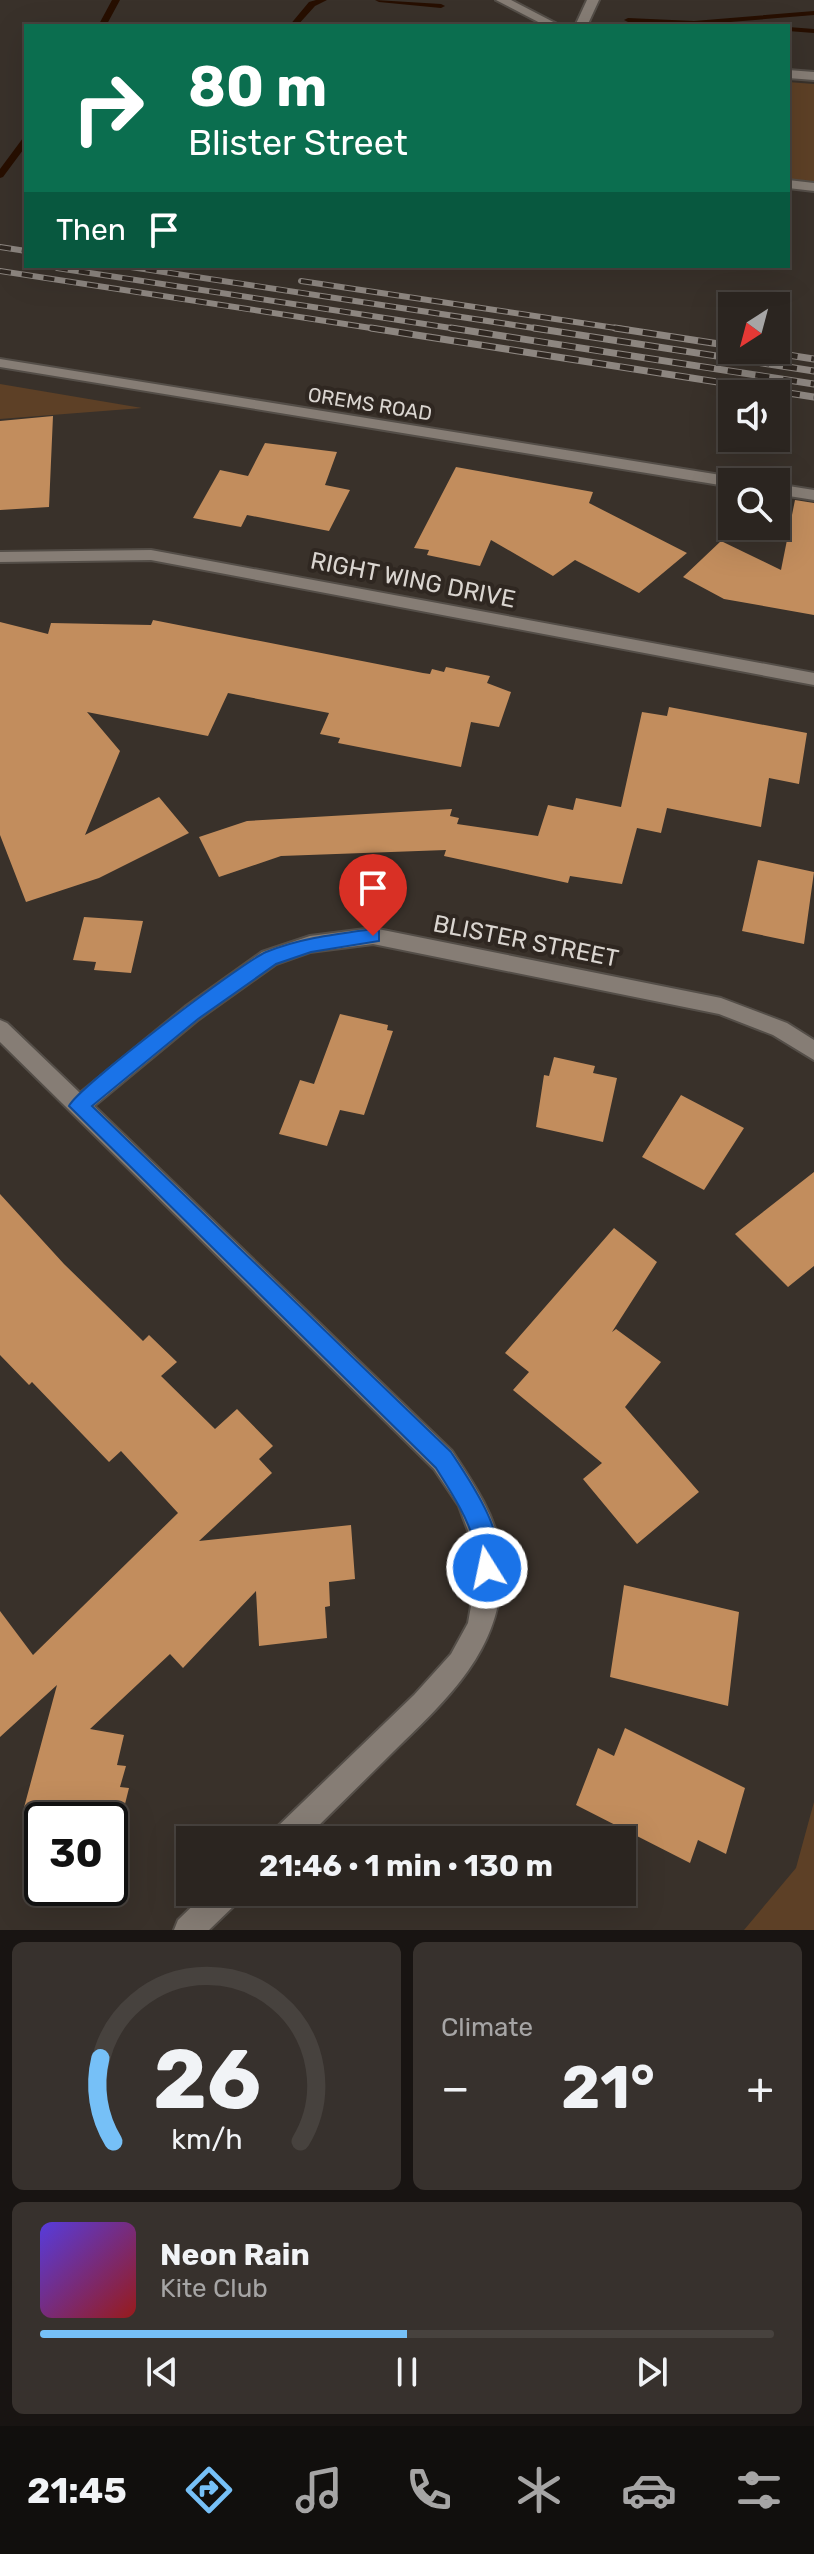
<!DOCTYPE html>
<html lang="en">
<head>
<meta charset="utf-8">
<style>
  body { margin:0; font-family:Rubik,sans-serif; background:#37312d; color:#f1f3f6; height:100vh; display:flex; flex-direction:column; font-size:30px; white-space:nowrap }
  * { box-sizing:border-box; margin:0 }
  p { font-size:26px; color:#a6a5a5 }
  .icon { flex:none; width:44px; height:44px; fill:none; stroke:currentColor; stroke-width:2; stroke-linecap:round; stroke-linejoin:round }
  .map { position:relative; height:1930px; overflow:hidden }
  .drawer { display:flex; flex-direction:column; gap:12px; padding:12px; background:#181412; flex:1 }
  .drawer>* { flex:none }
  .banner { position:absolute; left:24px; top:24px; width:766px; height:244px; border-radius:0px; box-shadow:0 8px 32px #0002,0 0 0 2px #47423e; background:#0b6e4f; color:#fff; overflow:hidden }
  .needle { width:52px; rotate:216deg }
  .fabs { position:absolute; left:718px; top:292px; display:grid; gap:16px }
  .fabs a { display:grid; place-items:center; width:72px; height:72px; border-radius:0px; background:#2b2520; box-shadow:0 8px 32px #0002,0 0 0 2px #47423e; font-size:40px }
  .speed { position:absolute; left:24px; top:1802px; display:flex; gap:16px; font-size:40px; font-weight:700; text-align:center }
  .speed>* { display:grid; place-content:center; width:104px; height:104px; border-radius:50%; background:#2b2520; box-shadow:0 8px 32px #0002,0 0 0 2px #47423e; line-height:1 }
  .speed .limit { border:4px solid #111; border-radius:12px; background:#fff; color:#111 }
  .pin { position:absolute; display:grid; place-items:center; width:68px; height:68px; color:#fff; margin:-82px -34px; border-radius:50% 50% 50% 0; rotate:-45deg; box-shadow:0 0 8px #0007 }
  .pin .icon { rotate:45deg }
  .me { position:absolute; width:88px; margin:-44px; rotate:350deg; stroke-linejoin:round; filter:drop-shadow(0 0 6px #0008) }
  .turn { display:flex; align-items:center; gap:28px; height:168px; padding:0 32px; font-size:36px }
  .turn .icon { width:104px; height:104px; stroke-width:2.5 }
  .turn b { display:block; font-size:56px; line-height:68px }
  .then { display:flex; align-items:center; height:76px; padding:0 32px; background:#0003; gap:16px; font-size:30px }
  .big { font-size:60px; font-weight:700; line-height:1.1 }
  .drawer .widget { flex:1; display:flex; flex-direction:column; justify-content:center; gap:12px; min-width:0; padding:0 28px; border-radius:12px; background:#37312d }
  .drawer .dial { align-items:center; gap:0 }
  .dial svg { height:208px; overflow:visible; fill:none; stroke:#47423e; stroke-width:7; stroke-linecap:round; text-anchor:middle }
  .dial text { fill:#f1f3f6; stroke:none }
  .song { display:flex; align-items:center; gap:24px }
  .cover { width:96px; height:96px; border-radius:12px; background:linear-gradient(135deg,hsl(250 70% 55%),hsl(0 70% 35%)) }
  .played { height:8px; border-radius:4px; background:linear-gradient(90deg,#76c0f7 50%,#47423e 50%) }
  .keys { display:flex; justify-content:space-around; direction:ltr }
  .heat { display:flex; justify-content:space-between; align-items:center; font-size:44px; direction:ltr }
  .drawer .tiles { flex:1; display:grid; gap:12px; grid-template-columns:1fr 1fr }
  .widget:last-child { grid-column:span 2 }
  .trip { position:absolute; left:176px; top:1826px; width:460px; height:80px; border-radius:0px; background:#2b2520; box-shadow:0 8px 32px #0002,0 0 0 2px #47423e; font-weight:700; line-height:80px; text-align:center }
  .menu { display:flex; height:128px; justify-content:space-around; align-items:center; background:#110f0d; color:#a6a5a5 }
  .menu .icon { width:56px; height:56px }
  .menu .current { color:#76c0f7 }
  .menu b { font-size:36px; color:#f1f3f6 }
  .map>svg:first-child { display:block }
</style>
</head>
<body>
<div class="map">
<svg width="814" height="1930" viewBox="0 0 814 1930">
  <rect width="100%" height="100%" fill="#39312a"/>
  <!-- green -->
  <path fill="#5d4026" d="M 788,82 L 814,84 L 814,183 L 788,179 Z
    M 0,384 L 142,408 L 0,419 Z
    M 814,1802 L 814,1930 L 744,1930 L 796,1868 Z"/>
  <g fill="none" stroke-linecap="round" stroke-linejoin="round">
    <!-- stream -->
    <path fill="#270f00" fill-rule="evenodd" d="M 112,0 L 120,0 L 106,26 L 98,26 Z
      M 316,0 L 327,0 L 315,6 L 297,26 L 289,26 L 309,2 Z
      M 375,0 L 441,4 L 445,6 L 441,8 L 379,2 Z
      M 814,11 L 814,15 L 694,25 L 628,22 L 624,20 L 628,18 L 694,21 Z
      M 788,27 L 814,29 L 814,33 L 788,31 Z
      M 26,137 L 26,146 L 3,177 L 0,178 L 0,169 L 23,138 Z"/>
  </g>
  <!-- building -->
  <path fill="#c28d5d" d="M 53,416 L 49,507 L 0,510 L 0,421 Z
    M 265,443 L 337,452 L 325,485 L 350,490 L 329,531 L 247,515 L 241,527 L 193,518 L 220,470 L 248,476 Z
    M 456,467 L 593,492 L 589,503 L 687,553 L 639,593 L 575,560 L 553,576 L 491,540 L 480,566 L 427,555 L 429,550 L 414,548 Z
    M 795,500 L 814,503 L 814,615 L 724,599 L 683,577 L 721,541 L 781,570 Z
    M 153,620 L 423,673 L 430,674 L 432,669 L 444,672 L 446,667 L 490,676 L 487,683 L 511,692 L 499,727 L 471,722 L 461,767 L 338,743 L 340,738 L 320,734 L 329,713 L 228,693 L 208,736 L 87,712 L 120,751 L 85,835 L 159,797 L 189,833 L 99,878 L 26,902 L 0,835 L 0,622 L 48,634 L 51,623 L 151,625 Z
    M 669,707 L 807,733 L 799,784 L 769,778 L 761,827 L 667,808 L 661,833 L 637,828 L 622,884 L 570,876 L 568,883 L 444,856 L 446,850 L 281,856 L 219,877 L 199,837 L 247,821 L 452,809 L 450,816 L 459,818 L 457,824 L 538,836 L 548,805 L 573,810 L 576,798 L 621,807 L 642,712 L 667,716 Z
    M 758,860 L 814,872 L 804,944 L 742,931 Z
    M 84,917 L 143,921 L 131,973 L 94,970 L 96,962 L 73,960 Z
    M 340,1014 L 388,1025 L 387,1030 L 393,1031 L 364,1115 L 340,1110 L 327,1146 L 279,1134 L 300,1080 L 314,1084 Z
    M 554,1057 L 595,1066 L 593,1073 L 617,1078 L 603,1142 L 536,1127 L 544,1075 L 549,1076 Z
    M 681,1095 L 744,1128 L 704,1190 L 642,1157 Z
    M 814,1172 L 814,1266 L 788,1287 L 735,1234 Z
    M 0,1194 L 64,1264 L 143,1341 L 149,1335 L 177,1362 L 161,1376 L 215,1429 L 237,1409 L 273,1446 L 259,1459 L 272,1473 L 199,1541 L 351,1525 L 355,1579 L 329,1582 L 330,1606 L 325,1607 L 327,1638 L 259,1646 L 256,1591 L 183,1668 L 170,1654 L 90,1729 L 124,1735 L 117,1765 L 126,1766 L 120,1787 L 129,1788 L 118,1832 L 110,1831 L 110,1820 L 48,1820 L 22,1815 L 57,1685 L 0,1737 L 0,1611 L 33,1655 L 178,1513 L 121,1451 L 109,1462 L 32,1382 L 29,1385 L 0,1355 Z
    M 614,1228 L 657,1262 L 612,1332 L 616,1329 L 661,1362 L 625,1407 L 699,1492 L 637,1544 L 583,1479 L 602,1463 L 513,1390 L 529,1372 L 505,1353 Z
    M 624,1585 L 739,1612 L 728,1706 L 610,1677 Z
    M 625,1728 L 745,1788 L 726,1854 L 698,1840 L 690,1863 L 576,1805 L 598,1748 L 614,1756 Z"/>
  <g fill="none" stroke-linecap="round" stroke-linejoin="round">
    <!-- minor casing -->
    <g stroke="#544e48" stroke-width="4">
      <path id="minor" d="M 496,0 L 511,0 L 561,26 L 546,26 Z
        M 587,0 L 599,0 L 587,26 L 575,26 Z
        M 788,70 L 814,72 L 814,80 L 788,78 Z
        M 788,180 L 814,183 L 814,191 L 788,188 Z
        M 0,359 L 733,477 L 741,482 L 732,482 L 732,487 L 0,367 Z
        M 776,484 L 814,490 L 814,500 L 776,494 Z
        M 151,550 L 814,673 L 814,685 L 151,560 L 0,562 L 0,552 Z
        M 373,928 L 721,998 L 787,1023 L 814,1040 L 814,1060 L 773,1035 L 719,1014 L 373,944 L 310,952 L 276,964 L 199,1019 L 94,1106 L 452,1451 C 471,1480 495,1514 500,1549 C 511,1640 454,1693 395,1750 C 365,1780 334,1810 304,1840 L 270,1840 L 274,1830 L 414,1695 L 451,1654 L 468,1623 L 474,1589 L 474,1547 L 459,1506 L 434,1469 L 0,1042 L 0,1020 L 7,1023 L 80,1093 L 185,1007 L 262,952 L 310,936 Z
        M 207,1892 L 242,1892 L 238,1902 L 209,1930 L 174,1930 L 178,1920 Z"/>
    </g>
    <!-- minor -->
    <use href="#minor" fill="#867d75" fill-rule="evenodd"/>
    <!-- rail-far1 casing -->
    <g stroke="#8d8680" stroke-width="6">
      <path id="rail-far1" d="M 0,247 L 26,251
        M 124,266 L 547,330
        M 57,268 L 464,330
        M 0,271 L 384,330
        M 301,281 L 629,330"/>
    </g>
    <!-- rail casing -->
    <g stroke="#8d8680" stroke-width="7">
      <path id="rail" d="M 371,328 L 814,397
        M 451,328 L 814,384
        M 534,328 L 814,371
        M 615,328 L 732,346
        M 756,350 L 814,359"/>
    </g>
    <!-- rail-far1 -->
    <use href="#rail-far1" stroke="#2f2721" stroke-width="4" stroke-dasharray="11" stroke-linecap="butt"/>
    <!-- rail -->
    <use href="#rail" stroke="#2f2721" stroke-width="5" stroke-dasharray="14" stroke-linecap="butt"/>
  </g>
  <!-- route -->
  <path fill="#1a73e8" stroke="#114b97" stroke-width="2" d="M 373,929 L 379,931 L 379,941 L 311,952 L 276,964 L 198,1019 L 92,1106 L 451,1452 C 471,1482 511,1540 496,1576 L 487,1579 L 479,1576 C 475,1565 478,1555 475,1544 C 467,1516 451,1492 436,1468 L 69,1106 C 78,1087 241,963 266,952 C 300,938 336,934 373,929 Z"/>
  <g text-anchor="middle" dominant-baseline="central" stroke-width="8" stroke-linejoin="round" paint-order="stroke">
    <!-- far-street labels -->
    <g font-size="20" fill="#dad5d0" stroke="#2f2721">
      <text transform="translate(370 404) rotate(9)">OREMS ROAD</text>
    </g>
    <!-- street labels -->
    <g font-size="24" fill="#dad5d0" stroke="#2f2721">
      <text transform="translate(413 580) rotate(11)">RIGHT WING DRIVE</text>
      <text transform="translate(526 941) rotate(11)">BLISTER STREET</text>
    </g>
  </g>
</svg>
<div class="fabs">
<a><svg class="needle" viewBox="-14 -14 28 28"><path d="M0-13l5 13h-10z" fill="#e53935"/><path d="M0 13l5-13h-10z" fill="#a6a5a5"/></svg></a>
<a><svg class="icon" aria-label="sound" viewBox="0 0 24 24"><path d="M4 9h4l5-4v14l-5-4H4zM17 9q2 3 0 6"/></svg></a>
<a><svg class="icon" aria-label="search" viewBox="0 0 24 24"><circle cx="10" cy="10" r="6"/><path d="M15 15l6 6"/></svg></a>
</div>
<div class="speed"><div class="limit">30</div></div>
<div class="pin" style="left:373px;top:936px;background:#d93025"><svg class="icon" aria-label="arrive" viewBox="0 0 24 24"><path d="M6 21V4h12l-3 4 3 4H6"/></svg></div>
<svg class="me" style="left:487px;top:1568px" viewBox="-20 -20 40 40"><circle r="17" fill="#1a73e8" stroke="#fff" stroke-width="3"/><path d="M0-11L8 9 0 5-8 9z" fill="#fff"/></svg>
<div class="trip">21:46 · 1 min · 130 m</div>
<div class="banner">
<div class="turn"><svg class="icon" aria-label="right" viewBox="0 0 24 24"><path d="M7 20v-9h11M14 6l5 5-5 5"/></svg><div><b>80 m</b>Blister Street</div></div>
<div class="then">Then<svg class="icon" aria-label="arrive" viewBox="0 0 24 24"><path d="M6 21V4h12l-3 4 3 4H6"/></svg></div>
</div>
</div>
<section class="drawer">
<div class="tiles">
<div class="widget dial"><svg viewBox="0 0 100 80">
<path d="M14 69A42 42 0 1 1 86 69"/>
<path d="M14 69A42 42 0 0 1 9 37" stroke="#76c0f7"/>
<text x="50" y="56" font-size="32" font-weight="700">26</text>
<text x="50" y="72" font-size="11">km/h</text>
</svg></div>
<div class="widget"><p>Climate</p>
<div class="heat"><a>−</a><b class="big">21°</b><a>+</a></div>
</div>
<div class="widget">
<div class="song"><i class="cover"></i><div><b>Neon Rain</b><p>Kite Club</p></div></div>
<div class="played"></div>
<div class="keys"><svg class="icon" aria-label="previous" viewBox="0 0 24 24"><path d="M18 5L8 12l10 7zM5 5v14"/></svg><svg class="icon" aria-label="pause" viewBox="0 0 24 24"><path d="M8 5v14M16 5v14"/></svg><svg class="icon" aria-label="next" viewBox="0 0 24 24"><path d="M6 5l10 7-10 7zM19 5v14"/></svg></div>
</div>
</div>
</section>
<nav class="menu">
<b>21:45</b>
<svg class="icon current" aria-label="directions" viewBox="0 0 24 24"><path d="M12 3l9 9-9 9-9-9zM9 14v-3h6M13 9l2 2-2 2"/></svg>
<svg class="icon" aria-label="music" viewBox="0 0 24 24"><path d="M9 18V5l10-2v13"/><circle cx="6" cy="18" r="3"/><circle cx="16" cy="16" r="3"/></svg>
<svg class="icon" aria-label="phone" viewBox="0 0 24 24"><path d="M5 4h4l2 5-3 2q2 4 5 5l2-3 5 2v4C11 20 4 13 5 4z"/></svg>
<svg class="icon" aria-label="climate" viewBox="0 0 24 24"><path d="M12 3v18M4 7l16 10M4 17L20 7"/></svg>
<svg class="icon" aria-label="car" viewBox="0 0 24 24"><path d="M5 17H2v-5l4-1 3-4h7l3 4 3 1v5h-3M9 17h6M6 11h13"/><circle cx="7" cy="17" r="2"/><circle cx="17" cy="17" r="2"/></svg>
<svg class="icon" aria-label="filters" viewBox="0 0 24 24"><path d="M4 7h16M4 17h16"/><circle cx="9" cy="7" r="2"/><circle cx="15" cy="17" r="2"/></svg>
</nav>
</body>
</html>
